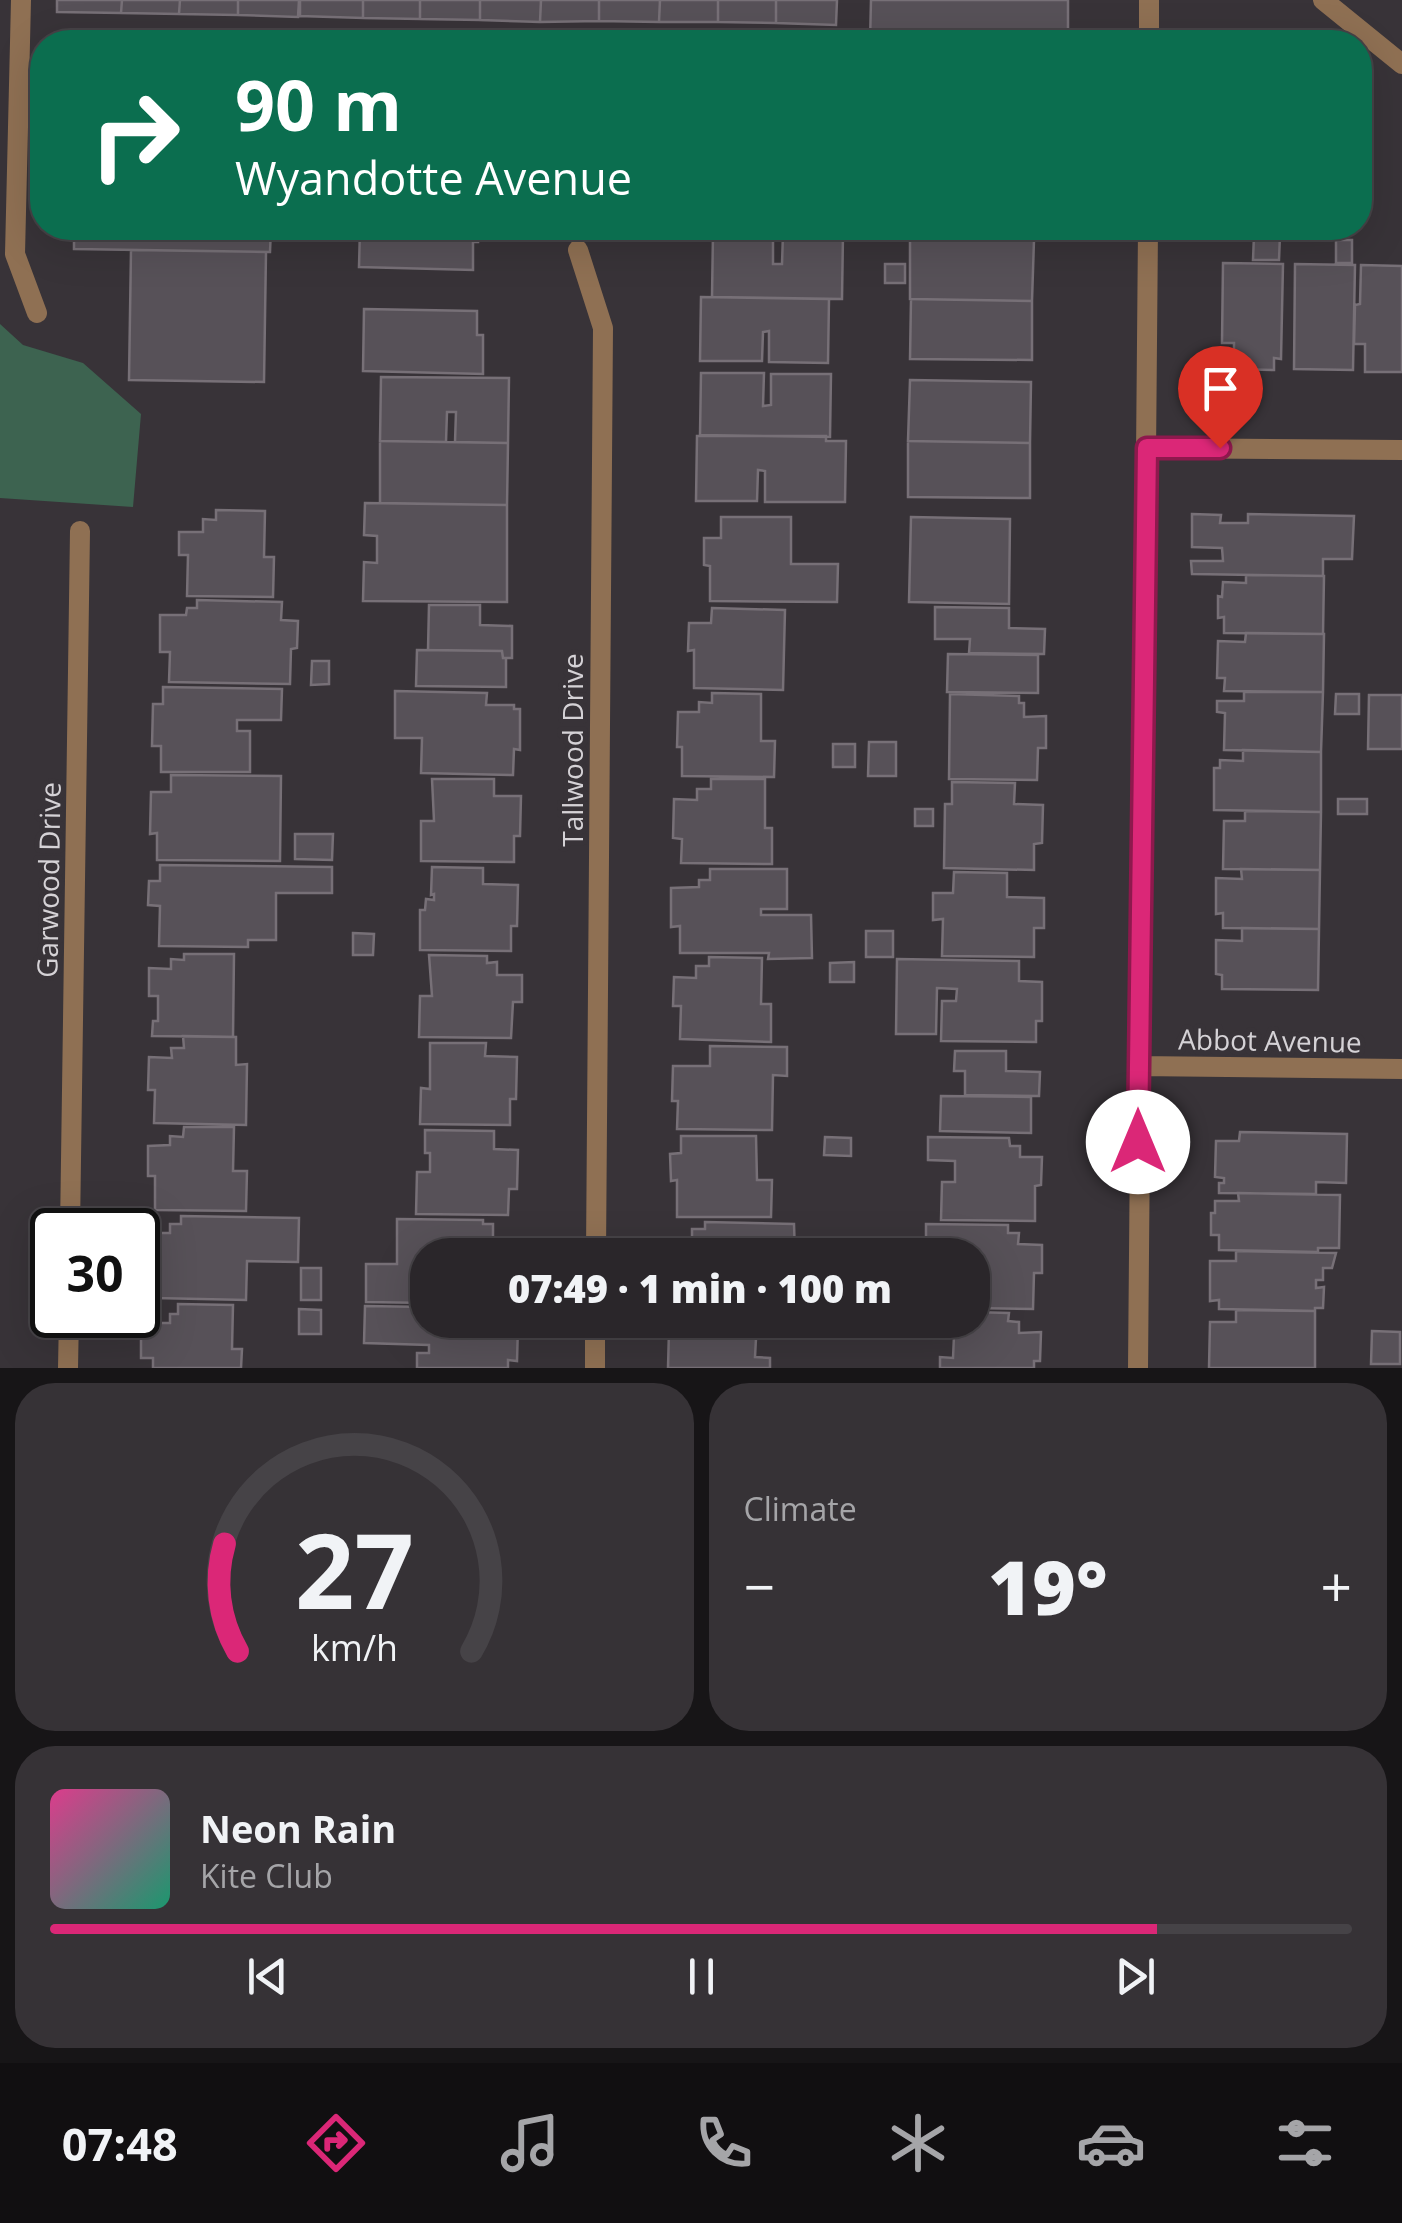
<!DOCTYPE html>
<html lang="en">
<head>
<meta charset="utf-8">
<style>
  body { margin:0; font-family:"Open Sans",sans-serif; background:#363236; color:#f1f3f6; height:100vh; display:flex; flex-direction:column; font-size:38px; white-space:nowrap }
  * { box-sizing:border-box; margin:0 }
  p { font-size:32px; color:#a5a5a8 }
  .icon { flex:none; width:55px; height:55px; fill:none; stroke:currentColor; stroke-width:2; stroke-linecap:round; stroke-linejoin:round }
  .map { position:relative; height:1368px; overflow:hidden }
  .sheet { display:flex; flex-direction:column; gap:15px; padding:15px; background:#171517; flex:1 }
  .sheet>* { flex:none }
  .banner { position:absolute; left:30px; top:30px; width:1342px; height:210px; border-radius:40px; box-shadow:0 10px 40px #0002,0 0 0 2px #464347; background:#0b6e4f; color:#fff; overflow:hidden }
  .speed { position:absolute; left:30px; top:1208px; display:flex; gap:20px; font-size:50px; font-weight:700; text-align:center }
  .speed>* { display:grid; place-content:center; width:130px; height:130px; border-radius:50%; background:#2a262a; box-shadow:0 10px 40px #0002,0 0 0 2px #464347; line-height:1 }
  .speed .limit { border:5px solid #111; border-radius:15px; background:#fff; color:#111 }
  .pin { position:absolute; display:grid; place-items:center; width:85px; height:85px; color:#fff; margin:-102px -42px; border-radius:50% 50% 50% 0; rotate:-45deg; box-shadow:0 0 10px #0007 }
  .pin .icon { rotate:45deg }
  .me { position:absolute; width:110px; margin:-55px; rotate:0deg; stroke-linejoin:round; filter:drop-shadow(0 0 8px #0008) }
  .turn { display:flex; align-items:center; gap:35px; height:210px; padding:0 40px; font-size:45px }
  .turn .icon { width:130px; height:130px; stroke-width:2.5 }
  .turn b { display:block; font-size:70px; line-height:85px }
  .big { font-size:75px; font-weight:800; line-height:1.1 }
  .sheet .tile { flex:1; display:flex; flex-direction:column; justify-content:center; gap:15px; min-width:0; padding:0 35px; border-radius:40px; background:#363236 }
  .sheet .dial { align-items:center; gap:0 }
  .dial svg { height:260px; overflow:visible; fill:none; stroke:#464347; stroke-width:7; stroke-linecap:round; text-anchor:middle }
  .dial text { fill:#f1f3f6; stroke:none }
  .song { display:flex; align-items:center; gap:30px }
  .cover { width:120px; height:120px; border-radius:15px; background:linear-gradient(135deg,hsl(330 70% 55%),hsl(160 70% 35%)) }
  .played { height:10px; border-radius:5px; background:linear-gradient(90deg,#db2777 85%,#464347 85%) }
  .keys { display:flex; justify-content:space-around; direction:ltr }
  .heat { display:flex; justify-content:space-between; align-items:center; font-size:55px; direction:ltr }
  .sheet .tiles { flex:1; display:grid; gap:15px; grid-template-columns:1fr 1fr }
  .tile:last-child { grid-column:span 2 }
  .trip { position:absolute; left:410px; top:1238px; width:580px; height:100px; border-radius:40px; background:#2a262a; box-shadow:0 10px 40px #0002,0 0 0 2px #464347; font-weight:800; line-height:100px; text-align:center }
  .dock { display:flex; height:160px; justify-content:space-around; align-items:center; background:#110f11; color:#a5a5a8 }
  .dock .icon { width:70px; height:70px }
  .dock .active { color:#db2777 }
  .dock b { font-size:45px; color:#f1f3f6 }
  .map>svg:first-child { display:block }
</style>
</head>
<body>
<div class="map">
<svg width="1402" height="1368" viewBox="0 0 1402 1368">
  <rect width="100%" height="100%" fill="#383338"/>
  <!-- green -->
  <path fill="#3d6350" d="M 0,324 L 23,345 L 83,363 L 141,414 L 133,507 L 0,498 Z"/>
  <!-- building -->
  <path fill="#575158" stroke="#777077" stroke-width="2.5" d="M 57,0 L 122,0 L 121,13 L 57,12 Z
    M 122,0 L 180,0 L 179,14 L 121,13 Z
    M 180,0 L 238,0 L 238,15 L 179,14 Z
    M 238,0 L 299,0 L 298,17 L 238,15 Z
    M 300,0 L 363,0 L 363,18 L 300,16 Z
    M 363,0 L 420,0 L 420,19 L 363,18 Z
    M 420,0 L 480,0 L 480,20 L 420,19 Z
    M 480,0 L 541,0 L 540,22 L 480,20 Z
    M 541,0 L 599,0 L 599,21 L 540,22 Z
    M 599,0 L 660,0 L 659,22 L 599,21 Z
    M 660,0 L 718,0 L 718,22 L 659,22 Z
    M 718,0 L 776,0 L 776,23 L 718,22 Z
    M 776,0 L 837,0 L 836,25 L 776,23 Z
    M 871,0 L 1068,0 L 1068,42 L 870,42 Z
    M 74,228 L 271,228 L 270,252 L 74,249 Z
    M 360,228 L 478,228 L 478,242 L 473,242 L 473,270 L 359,267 Z
    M 713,233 L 773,234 L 773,264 L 782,264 L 783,234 L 843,234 L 842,299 L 712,297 Z
    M 1254,235 L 1280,235 L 1279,260 L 1253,260 Z
    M 910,239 L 1034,240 L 1032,301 L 910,299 Z
    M 1336,240 L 1352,240 L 1352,263 L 1336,263 Z
    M 131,250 L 266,252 L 264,382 L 129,380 Z
    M 1223,263 L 1283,264 L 1281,359 L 1274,358 L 1274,370 L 1234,369 L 1234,343 L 1222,343 Z
    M 885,264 L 905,264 L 905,283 L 885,283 Z
    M 1295,264 L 1355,265 L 1353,370 L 1294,369 Z
    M 1361,265 L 1402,266 L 1402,372 L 1365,372 L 1365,344 L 1354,344 L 1355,305 L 1360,304 Z
    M 701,297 L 829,299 L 828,363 L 769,362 L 769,331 L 763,332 L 762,361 L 700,361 Z
    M 911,299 L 1032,301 L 1032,360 L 910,359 Z
    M 364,309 L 477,311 L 477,335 L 483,335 L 483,374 L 363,371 Z
    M 701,373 L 764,373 L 763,406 L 771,405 L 771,374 L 831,374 L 830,437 L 700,435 Z
    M 381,377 L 509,378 L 508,443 L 455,442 L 456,412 L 447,412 L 446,442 L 380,441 Z
    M 910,380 L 1031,382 L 1030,443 L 908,441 Z
    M 697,436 L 826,436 L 826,441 L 846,441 L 845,502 L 765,502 L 765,471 L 758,470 L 757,501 L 696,501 Z
    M 380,441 L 508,443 L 507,505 L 380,503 Z
    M 908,441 L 1030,443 L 1030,498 L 908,497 Z
    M 365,503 L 507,505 L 507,602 L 363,601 L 364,562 L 377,563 L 377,536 L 364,535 Z
    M 216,510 L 265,511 L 264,557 L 274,557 L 273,597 L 187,596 L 188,555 L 179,555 L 179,532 L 203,532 L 203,519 L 216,520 Z
    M 1192,514 L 1221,515 L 1220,523 L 1248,523 L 1248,514 L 1354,516 L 1352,559 L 1323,559 L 1323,576 L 1192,574 L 1191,561 L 1223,561 L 1222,548 L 1192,547 Z
    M 721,517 L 791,517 L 791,564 L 838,564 L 837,602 L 710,601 L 710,566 L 704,565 L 704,538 L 721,538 Z
    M 911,517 L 1010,519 L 1009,604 L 909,602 Z
    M 1246,575 L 1324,576 L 1323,634 L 1224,633 L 1224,617 L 1218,618 L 1218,596 L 1222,597 L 1223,582 L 1246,583 Z
    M 197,600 L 282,602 L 281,620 L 298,621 L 297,648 L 291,649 L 290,684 L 169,682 L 170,652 L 160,652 L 160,615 L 186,615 L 187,608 L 197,608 Z
    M 429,605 L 480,605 L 480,625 L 512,626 L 512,658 L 503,658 L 502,651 L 428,650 Z
    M 935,607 L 1009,608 L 1009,628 L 1045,629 L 1044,654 L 969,653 L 970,639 L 935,639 Z
    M 712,608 L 785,610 L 783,690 L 694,688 L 694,650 L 688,651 L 689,623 L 711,623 Z
    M 1246,633 L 1324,634 L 1323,692 L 1224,691 L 1225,678 L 1217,678 L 1218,641 L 1245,642 Z
    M 417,650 L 502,651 L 503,658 L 506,658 L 506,687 L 416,686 Z
    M 948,654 L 1038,655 L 1038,693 L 947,692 Z
    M 312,661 L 329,661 L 329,684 L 311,685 Z
    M 163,687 L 282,689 L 281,720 L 237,720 L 237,731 L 250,731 L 250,772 L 161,772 L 161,746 L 152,746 L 153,704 L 163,704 Z
    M 395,691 L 487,693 L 486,705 L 514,705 L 514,709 L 520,709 L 520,750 L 514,749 L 513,775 L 421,773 L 422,738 L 395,738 Z
    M 1244,692 L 1323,692 L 1321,752 L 1224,750 L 1225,713 L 1217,712 L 1217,701 L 1244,701 Z
    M 712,693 L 761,694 L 761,741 L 775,741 L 774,777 L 682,776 L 682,747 L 677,747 L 678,712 L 699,712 L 699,702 L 712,703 Z
    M 950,694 L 1019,696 L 1019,703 L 1024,703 L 1024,717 L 1046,716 L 1046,748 L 1038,748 L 1037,780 L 949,779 Z
    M 1336,694 L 1359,694 L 1359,714 L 1335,714 Z
    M 1369,695 L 1402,695 L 1402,749 L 1368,749 Z
    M 869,742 L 896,742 L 896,776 L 868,776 Z
    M 833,744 L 855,744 L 855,767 L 833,767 Z
    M 1243,750 L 1321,752 L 1321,812 L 1214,810 L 1214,768 L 1220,768 L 1220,760 L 1243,761 Z
    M 171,775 L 281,776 L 280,861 L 157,860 L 157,833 L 150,834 L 151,792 L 171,792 Z
    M 432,779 L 494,779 L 494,796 L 521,796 L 520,836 L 514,836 L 514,862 L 421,861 L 421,821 L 434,821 Z
    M 711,779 L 765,779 L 765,828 L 772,828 L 772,864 L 681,863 L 682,839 L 673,838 L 674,799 L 697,800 L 697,789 L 711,789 Z
    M 952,782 L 1015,783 L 1014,804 L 1043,805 L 1042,843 L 1034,844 L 1034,870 L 944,868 L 945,804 L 952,804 Z
    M 1338,799 L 1367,799 L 1367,814 L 1338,814 Z
    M 915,809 L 933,809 L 933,826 L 915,826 Z
    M 1245,811 L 1321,812 L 1320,870 L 1223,869 L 1224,821 L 1245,821 Z
    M 295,834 L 333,834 L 332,860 L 295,859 Z
    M 160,865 L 332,867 L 332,893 L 276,893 L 276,940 L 248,940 L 248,947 L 159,946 L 160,906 L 148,905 L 149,881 L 160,881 Z
    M 432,867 L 483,868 L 483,884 L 518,885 L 517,926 L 511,926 L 511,951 L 420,950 L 420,910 L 425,910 L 426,899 L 434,900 L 434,894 L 431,895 Z
    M 710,869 L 787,869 L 787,909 L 761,909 L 761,915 L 811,915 L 812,958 L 768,959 L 769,953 L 680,953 L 680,926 L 671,927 L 671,888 L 699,887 L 699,880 L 710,880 Z
    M 1241,869 L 1320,870 L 1319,929 L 1223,928 L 1223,913 L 1216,914 L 1216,878 L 1242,879 Z
    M 954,872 L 1007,873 L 1007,897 L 1044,898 L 1044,928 L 1034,928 L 1034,957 L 942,956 L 943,919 L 933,920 L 933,893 L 953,893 Z
    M 1242,928 L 1319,929 L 1318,990 L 1222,989 L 1222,975 L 1216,974 L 1216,940 L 1242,941 Z
    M 866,931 L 893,931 L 893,957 L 866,957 Z
    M 353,933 L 374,934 L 373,955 L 353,955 Z
    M 184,954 L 234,954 L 233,1037 L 152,1036 L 153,1021 L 158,1021 L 158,996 L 149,996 L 149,968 L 171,969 L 171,959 L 184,960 Z
    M 429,955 L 487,956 L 487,963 L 497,962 L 497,975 L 522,975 L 522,1002 L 513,1002 L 511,1038 L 419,1037 L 420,996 L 432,996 Z
    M 709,957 L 762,958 L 761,1004 L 771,1004 L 771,1042 L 680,1039 L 681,1006 L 673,1006 L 674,977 L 696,978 L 696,966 L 709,966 Z
    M 897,959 L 1019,961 L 1019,981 L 1042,982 L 1042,1021 L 1036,1021 L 1036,1042 L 941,1041 L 942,1001 L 956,1001 L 957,989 L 937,988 L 936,1034 L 896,1034 Z
    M 854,962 L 854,982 L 830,982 L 830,963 Z
    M 183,1036 L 236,1037 L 236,1065 L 247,1064 L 246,1125 L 154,1123 L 155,1090 L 148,1090 L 149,1057 L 172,1058 L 171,1048 L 184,1048 Z
    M 430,1043 L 486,1043 L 485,1056 L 517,1057 L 516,1099 L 510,1099 L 510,1125 L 420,1124 L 421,1088 L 430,1089 Z
    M 710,1046 L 787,1047 L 787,1076 L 773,1075 L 772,1130 L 677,1129 L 678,1101 L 672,1101 L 673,1066 L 710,1066 Z
    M 955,1051 L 1006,1051 L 1006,1071 L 1040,1072 L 1039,1096 L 965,1095 L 965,1071 L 954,1071 Z
    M 941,1096 L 1031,1097 L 1031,1133 L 940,1131 Z
    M 184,1127 L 234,1127 L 233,1171 L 247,1171 L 246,1211 L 155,1210 L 155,1176 L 148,1176 L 148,1146 L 170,1145 L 170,1136 L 183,1137 Z
    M 425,1130 L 494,1131 L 494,1149 L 518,1150 L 517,1189 L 509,1189 L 508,1215 L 416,1214 L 417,1172 L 430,1172 L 430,1153 L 425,1153 Z
    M 1240,1132 L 1347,1134 L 1346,1183 L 1316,1182 L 1316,1194 L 1219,1193 L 1219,1183 L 1224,1183 L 1224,1178 L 1215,1177 L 1216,1141 L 1239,1141 Z
    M 681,1136 L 756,1136 L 757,1180 L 772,1180 L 771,1217 L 677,1217 L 677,1180 L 671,1181 L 670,1154 L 681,1153 Z
    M 825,1137 L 851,1138 L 851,1156 L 824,1155 Z
    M 928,1137 L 1009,1138 L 1010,1146 L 1020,1146 L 1020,1157 L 1042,1157 L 1041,1185 L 1035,1186 L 1035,1221 L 941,1220 L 942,1182 L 955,1182 L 955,1161 L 928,1160 Z
    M 1238,1193 L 1340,1195 L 1339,1248 L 1318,1248 L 1318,1252 L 1219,1250 L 1219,1235 L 1211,1235 L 1211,1213 L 1215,1213 L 1215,1201 L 1239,1201 Z
    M 181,1216 L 299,1218 L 298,1262 L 247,1261 L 246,1300 L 155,1298 L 154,1270 L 148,1270 L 148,1233 L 170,1233 L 170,1224 L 181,1224 Z
    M 397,1219 L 483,1220 L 483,1224 L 493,1224 L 493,1243 L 514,1243 L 514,1255 L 428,1255 L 428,1303 L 366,1302 L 366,1264 L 397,1264 Z
    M 705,1222 L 794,1224 L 795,1254 L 670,1255 L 670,1240 L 692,1240 L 692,1229 L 705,1229 Z
    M 926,1224 L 1008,1225 L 1008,1233 L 1019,1233 L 1018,1244 L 1042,1245 L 1042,1273 L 1034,1273 L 1033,1309 L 972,1308 L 972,1255 L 953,1255 L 953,1248 L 926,1248 Z
    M 1236,1251 L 1336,1253 L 1332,1268 L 1323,1268 L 1323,1280 L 1316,1280 L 1316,1288 L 1324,1287 L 1323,1308 L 1315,1308 L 1315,1311 L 1219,1309 L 1219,1300 L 1210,1301 L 1210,1261 L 1236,1261 Z
    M 301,1268 L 321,1268 L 321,1300 L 301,1300 Z
    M 178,1304 L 233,1305 L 232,1349 L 242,1349 L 241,1368 L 153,1368 L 153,1358 L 141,1358 L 141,1323 L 170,1323 L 170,1314 L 178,1314 Z
    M 365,1306 L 428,1307 L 428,1320 L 481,1320 L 481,1326 L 518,1326 L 517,1361 L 508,1360 L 508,1368 L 417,1368 L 417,1353 L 429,1353 L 429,1345 L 364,1343 Z
    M 299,1309 L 321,1310 L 321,1334 L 299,1334 Z
    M 1236,1310 L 1315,1311 L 1315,1368 L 1209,1368 L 1210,1322 L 1236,1322 Z
    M 972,1312 L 1009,1313 L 1008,1321 L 1019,1322 L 1019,1333 L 1041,1332 L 1040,1361 L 1034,1361 L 1034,1368 L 940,1368 L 940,1357 L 953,1358 L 954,1336 L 927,1335 L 927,1320 L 972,1320 Z
    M 692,1320 L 757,1320 L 755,1357 L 770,1358 L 770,1368 L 668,1368 L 669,1330 L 692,1330 Z
    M 1372,1331 L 1400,1332 L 1400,1364 L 1371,1364 Z"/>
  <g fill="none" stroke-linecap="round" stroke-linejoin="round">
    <!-- minor -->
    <path stroke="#8f7053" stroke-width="20" d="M 21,0 L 15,254 L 37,313
      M 1323,0 L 1402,64
      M 1149,42 L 1149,0
      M 578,250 L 603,328 L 596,1255
      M 1147,448 L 1402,450
      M 1138,1066 L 1402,1069
      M 70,1230 L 80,531
      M 68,1368 L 69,1315
      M 595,1368 L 595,1320
      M 1138,1368 L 1148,228"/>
  </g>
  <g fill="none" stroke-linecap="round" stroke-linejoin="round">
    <!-- route casing -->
    <g stroke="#8e194d" stroke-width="25">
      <path id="route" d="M 1138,1142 L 1147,448 L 1220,448"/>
    </g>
    <!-- route -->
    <use href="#route" stroke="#db2777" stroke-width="18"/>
  </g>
  <g text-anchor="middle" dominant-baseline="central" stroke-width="10" stroke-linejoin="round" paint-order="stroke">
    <!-- street labels -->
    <g font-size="28" fill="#d5d2d6" stroke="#383338">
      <text transform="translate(572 750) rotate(-90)">Tallwood Drive</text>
      <text transform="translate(48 880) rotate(-89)">Garwood Drive</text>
      <text transform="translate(1270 1040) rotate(1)">Abbot Avenue</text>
    </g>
  </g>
</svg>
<div class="speed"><div class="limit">30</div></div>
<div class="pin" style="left:1220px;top:448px;background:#d93025"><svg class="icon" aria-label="arrive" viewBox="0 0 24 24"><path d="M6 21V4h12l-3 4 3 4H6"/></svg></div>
<svg class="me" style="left:1138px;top:1142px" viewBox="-20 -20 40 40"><circle r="19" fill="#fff"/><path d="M0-13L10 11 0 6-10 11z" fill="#db2777"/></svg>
<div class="trip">07:49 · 1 min · 100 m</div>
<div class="banner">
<div class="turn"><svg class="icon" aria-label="right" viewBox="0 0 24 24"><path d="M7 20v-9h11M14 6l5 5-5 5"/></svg><div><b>90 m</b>Wyandotte Avenue</div></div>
</div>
</div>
<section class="sheet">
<div class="tiles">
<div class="tile dial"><svg viewBox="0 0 100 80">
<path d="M14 69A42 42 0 1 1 86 69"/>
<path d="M14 69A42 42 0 0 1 10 36" stroke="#db2777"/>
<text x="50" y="56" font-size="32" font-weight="700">27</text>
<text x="50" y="72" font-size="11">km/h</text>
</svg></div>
<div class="tile"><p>Climate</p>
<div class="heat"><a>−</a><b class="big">19°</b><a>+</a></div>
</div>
<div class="tile">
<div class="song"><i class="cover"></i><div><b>Neon Rain</b><p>Kite Club</p></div></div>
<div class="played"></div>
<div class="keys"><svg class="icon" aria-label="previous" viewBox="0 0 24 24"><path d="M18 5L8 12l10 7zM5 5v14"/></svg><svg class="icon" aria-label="pause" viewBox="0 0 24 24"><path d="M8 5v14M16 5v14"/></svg><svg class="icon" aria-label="next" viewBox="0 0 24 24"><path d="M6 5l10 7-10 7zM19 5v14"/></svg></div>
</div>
</div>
</section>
<nav class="dock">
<b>07:48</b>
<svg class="icon active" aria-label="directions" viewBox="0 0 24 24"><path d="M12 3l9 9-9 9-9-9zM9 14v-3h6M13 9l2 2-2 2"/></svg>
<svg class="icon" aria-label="music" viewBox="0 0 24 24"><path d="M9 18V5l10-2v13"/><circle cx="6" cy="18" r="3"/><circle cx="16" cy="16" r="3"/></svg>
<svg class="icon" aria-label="phone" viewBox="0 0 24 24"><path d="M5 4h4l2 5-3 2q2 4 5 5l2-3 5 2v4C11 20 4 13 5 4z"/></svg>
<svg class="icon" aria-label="climate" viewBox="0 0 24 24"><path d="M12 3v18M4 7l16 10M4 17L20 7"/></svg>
<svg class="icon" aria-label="car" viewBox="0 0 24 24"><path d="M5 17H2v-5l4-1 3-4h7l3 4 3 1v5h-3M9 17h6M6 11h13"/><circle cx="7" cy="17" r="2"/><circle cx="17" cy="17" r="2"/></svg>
<svg class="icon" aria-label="filters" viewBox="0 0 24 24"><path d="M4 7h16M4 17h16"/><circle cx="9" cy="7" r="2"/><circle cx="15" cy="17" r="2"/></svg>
</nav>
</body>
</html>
